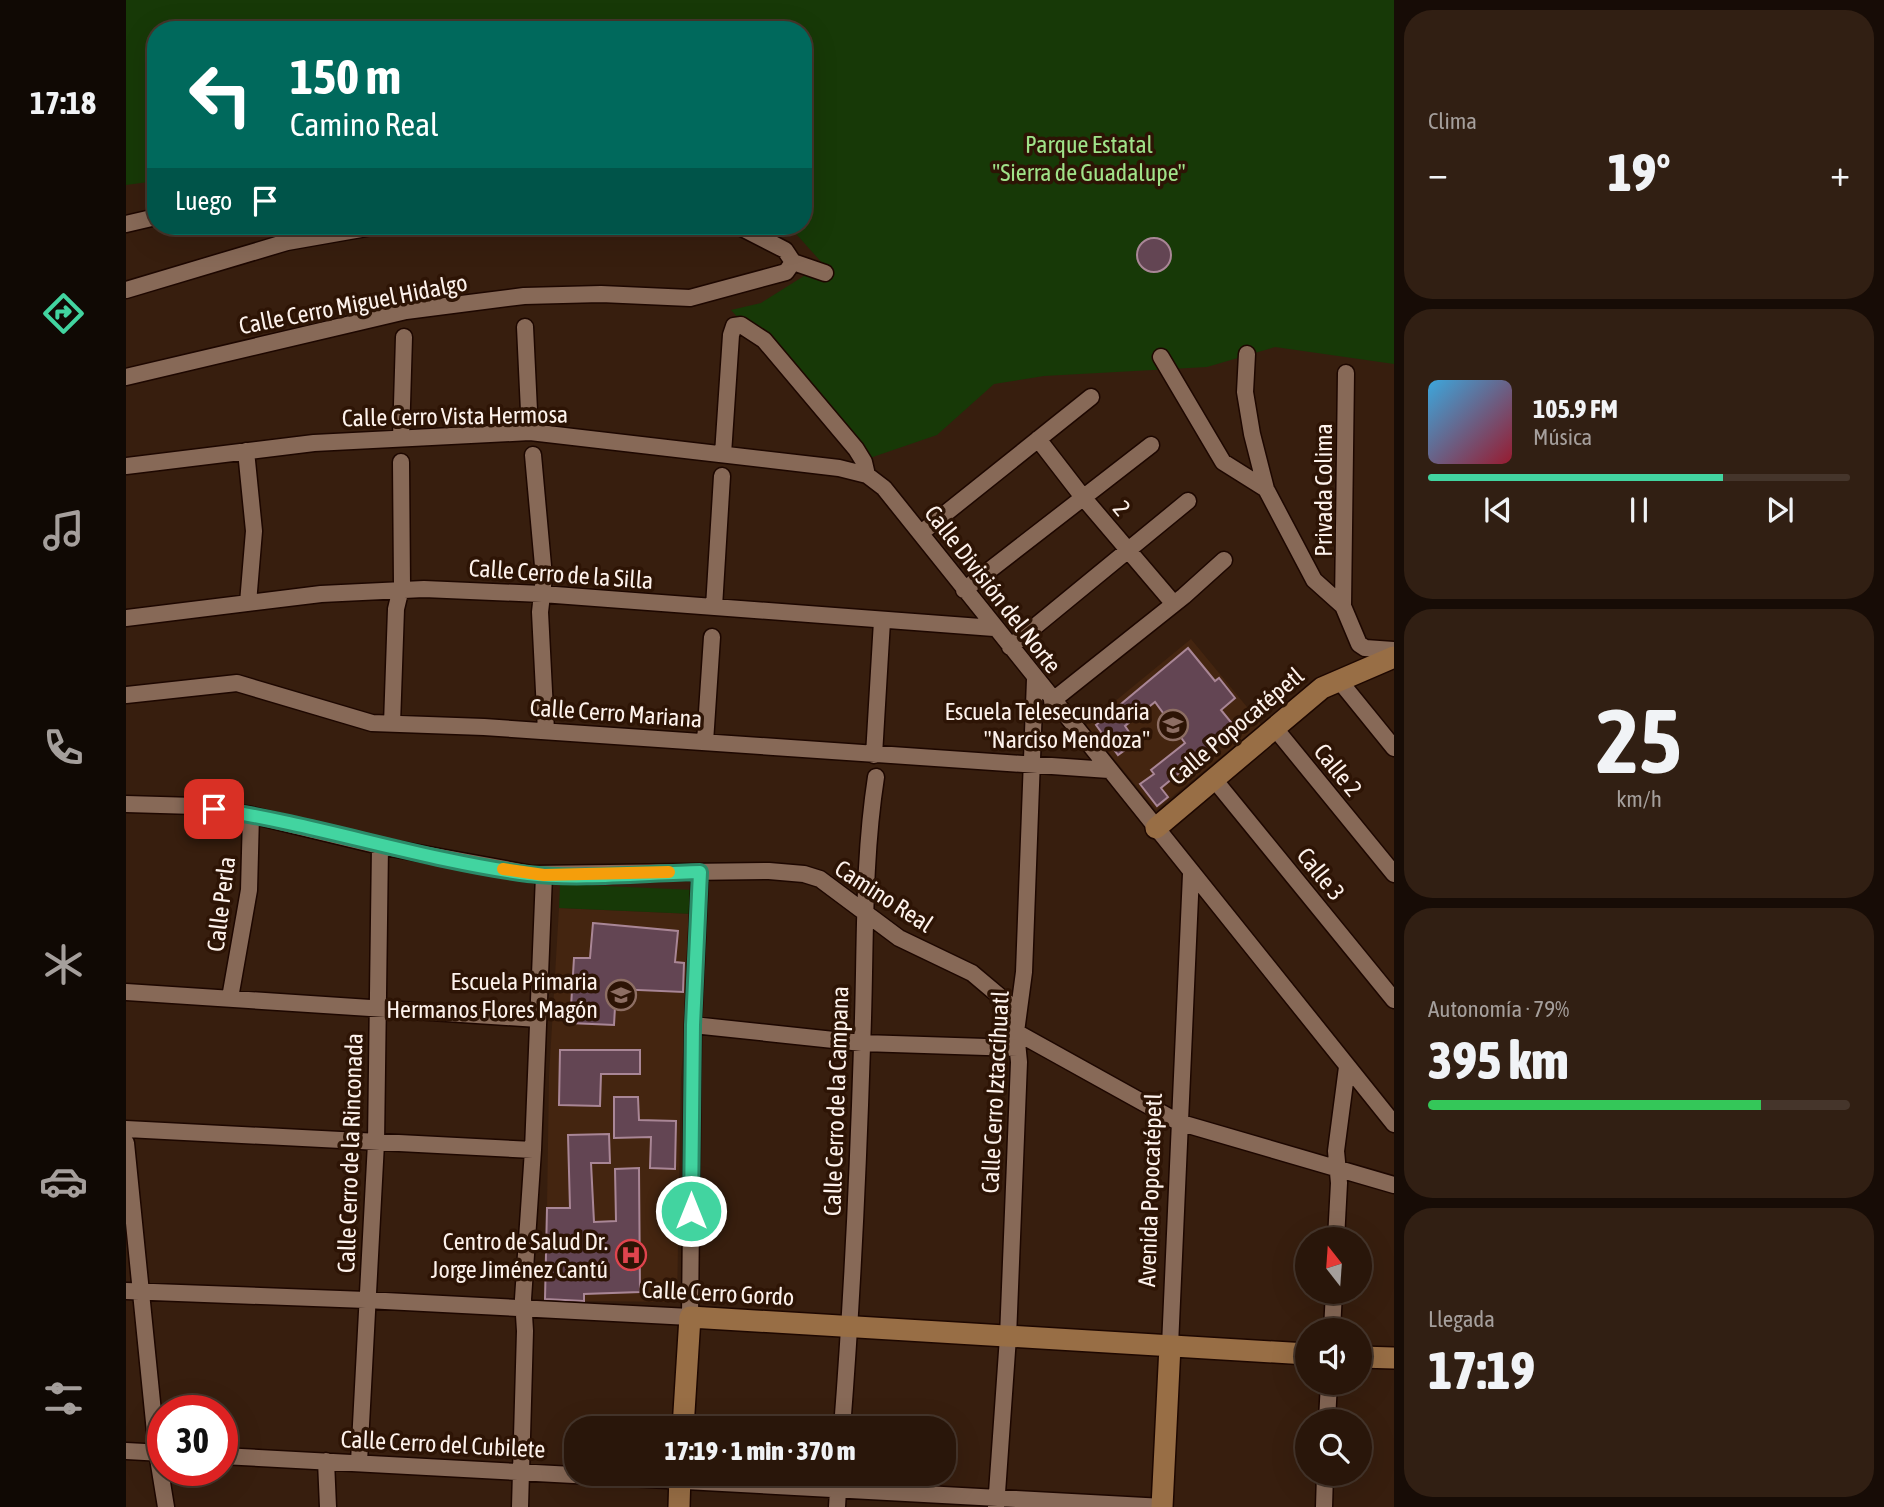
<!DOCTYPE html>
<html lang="es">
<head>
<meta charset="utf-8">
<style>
  body { margin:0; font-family:"Asap Condensed",sans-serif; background:#311f13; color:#f1f3f6; height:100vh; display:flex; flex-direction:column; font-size:26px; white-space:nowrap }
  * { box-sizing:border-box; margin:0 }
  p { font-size:23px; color:#a59f9c }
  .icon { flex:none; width:38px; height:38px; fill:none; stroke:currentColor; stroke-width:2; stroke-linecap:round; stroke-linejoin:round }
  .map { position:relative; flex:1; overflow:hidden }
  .panel { display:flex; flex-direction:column; gap:10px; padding:10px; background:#170c06; width:490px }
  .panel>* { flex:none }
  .guide { position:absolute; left:21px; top:21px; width:665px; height:214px; border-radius:28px; box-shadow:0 7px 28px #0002,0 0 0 2px #45352b; background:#00695c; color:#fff; overflow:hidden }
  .needle { width:46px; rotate:343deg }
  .fabs { position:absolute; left:1169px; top:1227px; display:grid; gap:14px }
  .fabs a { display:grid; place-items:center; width:77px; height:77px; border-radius:50%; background:#29160a; box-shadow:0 7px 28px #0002,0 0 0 2px #45352b; font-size:35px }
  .speed { position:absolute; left:21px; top:1395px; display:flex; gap:14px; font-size:35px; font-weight:700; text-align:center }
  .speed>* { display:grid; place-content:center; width:91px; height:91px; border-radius:50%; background:#29160a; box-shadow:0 7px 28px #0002,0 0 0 2px #45352b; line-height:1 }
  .speed .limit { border:10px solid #d22; background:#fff; color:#111 }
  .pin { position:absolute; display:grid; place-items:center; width:60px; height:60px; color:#fff; margin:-30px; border-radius:14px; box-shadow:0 4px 10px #0006 }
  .me { position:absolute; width:77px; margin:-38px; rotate:0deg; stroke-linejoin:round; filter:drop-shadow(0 0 5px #0008) }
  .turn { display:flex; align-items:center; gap:24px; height:147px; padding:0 28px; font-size:32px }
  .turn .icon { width:91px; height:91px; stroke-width:2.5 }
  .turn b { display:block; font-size:49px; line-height:60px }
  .then { display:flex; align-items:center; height:66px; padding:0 28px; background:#0003; gap:14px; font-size:26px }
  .big { font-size:52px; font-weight:800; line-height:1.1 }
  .panel .tile { flex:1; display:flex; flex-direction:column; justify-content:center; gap:10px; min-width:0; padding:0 24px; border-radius:28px; background:#311f13 }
  .panel .dial { align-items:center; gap:0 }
  .dial b { font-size:91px; line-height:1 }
  .song { display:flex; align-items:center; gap:21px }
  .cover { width:84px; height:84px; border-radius:10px; background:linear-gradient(135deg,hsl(200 70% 55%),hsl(350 70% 35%)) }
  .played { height:7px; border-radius:4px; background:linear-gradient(90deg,#42d4a0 70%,#45352b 70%) }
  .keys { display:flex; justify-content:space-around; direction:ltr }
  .heat { display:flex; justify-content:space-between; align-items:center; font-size:38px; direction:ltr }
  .charge { height:10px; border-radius:5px; background:linear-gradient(90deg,#34c759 79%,#45352b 0) }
  .trip { position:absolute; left:438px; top:1416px; width:392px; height:70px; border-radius:28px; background:#29160a; box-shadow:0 7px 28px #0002,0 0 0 2px #45352b; font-weight:800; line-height:70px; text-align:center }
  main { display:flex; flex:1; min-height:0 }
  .tabs { display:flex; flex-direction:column; width:126px; justify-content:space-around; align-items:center; background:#100904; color:#a59f9c }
  .tabs .icon { width:49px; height:49px }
  .tabs .active { color:#42d4a0 }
  .tabs b { font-size:32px; color:#f1f3f6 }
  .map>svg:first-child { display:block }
</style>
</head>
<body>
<main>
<nav class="tabs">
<b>17:18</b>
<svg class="icon active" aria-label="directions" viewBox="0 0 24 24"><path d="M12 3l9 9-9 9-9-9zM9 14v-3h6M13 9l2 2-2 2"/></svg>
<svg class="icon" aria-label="music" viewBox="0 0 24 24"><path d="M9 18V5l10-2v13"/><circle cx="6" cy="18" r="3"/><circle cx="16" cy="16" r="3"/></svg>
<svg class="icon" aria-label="phone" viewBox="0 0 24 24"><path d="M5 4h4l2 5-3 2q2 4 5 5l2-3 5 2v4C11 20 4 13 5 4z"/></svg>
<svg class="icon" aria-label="climate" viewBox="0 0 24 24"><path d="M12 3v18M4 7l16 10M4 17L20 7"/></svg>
<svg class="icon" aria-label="car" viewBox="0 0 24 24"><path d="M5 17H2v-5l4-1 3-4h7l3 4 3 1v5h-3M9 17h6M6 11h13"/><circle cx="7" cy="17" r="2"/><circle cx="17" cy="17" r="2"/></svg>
<svg class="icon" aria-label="filters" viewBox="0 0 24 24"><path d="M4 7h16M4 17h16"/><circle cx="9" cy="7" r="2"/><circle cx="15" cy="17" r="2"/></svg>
</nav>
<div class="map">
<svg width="1268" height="1507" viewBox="0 0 1268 1507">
  <rect width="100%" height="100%" fill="#371e0e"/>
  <!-- built -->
  <path fill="#442510" d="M 1065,639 L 1135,724 L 1030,810 L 960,725 Z
    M 433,908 L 568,914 L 555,1078 L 551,1302 L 458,1301 L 459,1209 L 421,1208 L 423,1076 Z"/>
  <!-- green -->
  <path fill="#173907" d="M 0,0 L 1268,0 L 1268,364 L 1149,347 L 1081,367 L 918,376 L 868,384 L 811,435 L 741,459 L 605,310 L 635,303 L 697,264 L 663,226 L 677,226 L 677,30 L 30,30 L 30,181 L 0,185 Z
    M 434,884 L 569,890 L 568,914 L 433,908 Z"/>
  <!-- building -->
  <path fill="#634553" stroke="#a98696" stroke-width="2" d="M1011 255a17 17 0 1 1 34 0a17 17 0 1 1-34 0Z
    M 1062,648 L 1089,681 L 1093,678 L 1109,698 L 1095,710 L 1109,727 L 1035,788 L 1042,797 L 1031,806 L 1014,784 L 1028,774 L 1025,770 L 1059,743 L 1029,702 L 999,726 L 1010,742 L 992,755 L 970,725 Z
    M 467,923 L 552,931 L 549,962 L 558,963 L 557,992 L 490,989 L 488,1025 L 444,1023 L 448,958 L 464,958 Z
    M 434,1050 L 514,1050 L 514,1074 L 475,1074 L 474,1106 L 433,1105 Z
    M 488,1097 L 512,1097 L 513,1120 L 550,1121 L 549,1169 L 524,1168 L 525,1137 L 488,1138 Z
    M 483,1134 L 484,1163 L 465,1163 L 468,1222 L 490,1221 L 489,1169 L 513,1168 L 514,1292 L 458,1294 L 458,1301 L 419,1299 L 421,1208 L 444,1208 L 442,1135 Z"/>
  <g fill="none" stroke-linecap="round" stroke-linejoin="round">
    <!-- street casing -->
    <g stroke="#1d0700" stroke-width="19">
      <path id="street" d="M 0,224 L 30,217
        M 612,226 L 659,250 L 667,262 L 699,273
        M 0,290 L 161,242 L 252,226
        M 399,327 L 404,432
        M 1121,354 L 1119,392 L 1126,434 L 1140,489 L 1188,580 L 1217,606 L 1233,644 L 1239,648 L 1268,650
        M 1035,357 L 1097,462 L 1140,489
        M 0,377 L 280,311 L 398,296 L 475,294 L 564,298 L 660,272 L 667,262
        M 275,438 L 278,337
        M 912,439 L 956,496 L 1048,604
        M 120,451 L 128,531 L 122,603
        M 597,454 L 605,335 L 608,326 L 615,325 L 638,340 L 730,449 L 738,462 L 741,475 L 758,488 L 1268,1124
        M 407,455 L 418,577 L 414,612 L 420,731
        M 0,466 L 188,443 L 404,432 L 713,468 L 741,475
        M 795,533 L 965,397
        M 838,590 L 1025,445
        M 1217,606 L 1220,373
        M 588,607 L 596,476
        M 0,618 L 195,594 L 298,589 L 416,594 L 868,628
        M 884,647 L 1062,501
        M 1212,679 L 1268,748
        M 0,695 L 111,683 L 246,723 L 358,727 L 983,770
        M 926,701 L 1058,596 L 1098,560
        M 266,724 L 270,609 L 276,584 L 275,462
        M 1148,727 L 1268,874
        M 579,742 L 586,637
        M 748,755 L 756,621
        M 1087,778 L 1268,1000
        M 0,804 L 69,806 L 125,815 L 254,846 L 406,874 L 643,871 L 678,874 L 694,879 L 773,938 L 846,973 L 891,1011
        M 0,992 L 412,1019
        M 104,998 L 123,890 L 125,815
        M 567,1025 L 736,1043 L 891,1048
        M 890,1032 L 1052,1122 L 1268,1185
        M 0,1129 L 407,1150
        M 0,1143 L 31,1452 L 40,1507
        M 1210,1239 L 1213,1183 L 1210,1151 L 1221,1067
        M 0,1291 L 240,1300 L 564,1317 L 567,1025 L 574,872
        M 1206,1330 L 1208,1292
        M 1044,1346 L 1065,874
        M 1201,1421 L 1203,1382
        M 716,1428 C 726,1301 732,1174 736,1047 C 740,956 736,867 750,777
        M 0,1451 L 37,1453
        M 96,1456 L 1038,1507
        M 200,1461 L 202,1507
        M 233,1462 L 250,1143 L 254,846
        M 394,1507 L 399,1331 L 397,1299 L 407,1150 L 418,875
        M 711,1507 L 713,1474
        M 870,1507 L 882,1337 L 893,1062 L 890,1032 L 898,972 L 909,679
        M 1198,1507 L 1199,1474"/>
    </g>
    <!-- secondary casing -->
    <g stroke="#1d0700" stroke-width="24">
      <path id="secondary" d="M 1030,828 L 1196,688 L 1268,657
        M 1234,1357 L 1268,1358
        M 557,1428 L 564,1317 L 1181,1354
        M 553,1507 L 554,1474
        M 1036,1507 L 1044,1346"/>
    </g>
    <!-- street -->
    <use href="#street" stroke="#876957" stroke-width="16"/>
    <!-- secondary -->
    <use href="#secondary" stroke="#986e45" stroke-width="21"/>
  </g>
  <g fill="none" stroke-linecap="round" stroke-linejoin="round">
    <!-- route casing -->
    <g stroke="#2b8a68" stroke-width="18">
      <path id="route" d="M 88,809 C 194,825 296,860 402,874 C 452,880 522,873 574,872 L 567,1025 L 565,1211"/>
    </g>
    <!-- route -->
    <use href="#route" stroke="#42d4a0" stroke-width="12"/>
    <!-- slow -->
    <path stroke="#f59e0b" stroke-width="12" d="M 377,869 L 418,875 L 543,872"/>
  </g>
  <!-- icons -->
  <defs>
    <g id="school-ring" transform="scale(1.575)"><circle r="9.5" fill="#2d1405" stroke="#8d6e63" stroke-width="1.5"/><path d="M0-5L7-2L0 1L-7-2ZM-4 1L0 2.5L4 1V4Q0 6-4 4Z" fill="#8d6e63"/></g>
    <g id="hospital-ring" transform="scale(1.575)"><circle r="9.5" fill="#2d1405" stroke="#e0444e" stroke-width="1.5"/><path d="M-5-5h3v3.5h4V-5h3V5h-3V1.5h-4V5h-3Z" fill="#e0444e"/></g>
  </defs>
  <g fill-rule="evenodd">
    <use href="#school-ring" x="1047" y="725"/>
    <use href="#school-ring" x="495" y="995"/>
    <use href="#hospital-ring" x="505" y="1255"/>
  </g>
  <g text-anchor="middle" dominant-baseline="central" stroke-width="7" stroke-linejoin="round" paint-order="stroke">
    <!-- park labels -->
    <g font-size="24" fill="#a0e389" stroke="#2d1405">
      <text x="963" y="144">Parque Estatal<tspan x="963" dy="28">"Sierra de Guadalupe"</tspan></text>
    </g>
    <!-- street labels -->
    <g font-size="24" fill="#fdf2ec" stroke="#2d1405">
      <text transform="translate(227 304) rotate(-11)">Calle Cerro Miguel Hidalgo</text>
      <text transform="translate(329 416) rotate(-1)">Calle Cerro Vista Hermosa</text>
      <text transform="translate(1197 490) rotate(-90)">Privada Colima</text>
      <text transform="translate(996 508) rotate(50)">2</text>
      <text transform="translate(435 574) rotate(4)">Calle Cerro de la Silla</text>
      <text transform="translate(867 589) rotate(52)">Calle División del Norte</text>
      <text transform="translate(490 713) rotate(4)">Calle Cerro Mariana</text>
      <text transform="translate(1110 726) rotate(-40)">Calle Popocatépetl</text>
      <text transform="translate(1212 770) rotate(51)">Calle 2</text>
      <text transform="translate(1195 874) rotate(51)">Calle 3</text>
      <text transform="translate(758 896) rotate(33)">Camino Real</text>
      <text transform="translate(95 904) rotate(-83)">Calle Perla</text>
      <text transform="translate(869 1092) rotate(-87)">Calle Cerro Iztaccíhuatl</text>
      <text transform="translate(710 1101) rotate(-88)">Calle Cerro de la Campana</text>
      <text transform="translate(224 1153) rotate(-88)">Calle Cerro de la Rinconada</text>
      <text transform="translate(1024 1190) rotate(-88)">Avenida Popocatépetl</text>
      <text transform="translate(592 1293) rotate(3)">Calle Cerro Gordo</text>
      <text transform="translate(317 1444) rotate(3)">Calle Cerro del Cubilete</text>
    </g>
    <!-- poi labels -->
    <g font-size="24" fill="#fdf2ec" stroke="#2d1405" text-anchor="end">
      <text x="1024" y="711">Escuela Telesecundaria<tspan x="1024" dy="28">"Narciso Mendoza"</tspan></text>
      <text x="472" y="981">Escuela Primaria<tspan x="472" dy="28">Hermanos Flores Magón</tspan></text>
      <text x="482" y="1241">Centro de Salud Dr.<tspan x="482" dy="28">Jorge Jiménez Cantú</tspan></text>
    </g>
  </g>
</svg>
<div class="fabs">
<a><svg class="needle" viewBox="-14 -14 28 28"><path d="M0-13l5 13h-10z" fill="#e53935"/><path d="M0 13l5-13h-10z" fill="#a59f9c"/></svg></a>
<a><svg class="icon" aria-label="sound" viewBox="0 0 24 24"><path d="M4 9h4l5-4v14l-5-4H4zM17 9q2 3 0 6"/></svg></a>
<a><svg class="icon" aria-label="search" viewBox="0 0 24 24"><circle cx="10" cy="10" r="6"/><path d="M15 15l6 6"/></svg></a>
</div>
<div class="speed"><div class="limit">30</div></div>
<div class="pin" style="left:88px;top:809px;background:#d93025"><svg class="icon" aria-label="arrive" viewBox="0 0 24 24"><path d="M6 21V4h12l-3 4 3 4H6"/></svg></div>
<svg class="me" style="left:565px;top:1211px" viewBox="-20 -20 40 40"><circle r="17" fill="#42d4a0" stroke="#fff" stroke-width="3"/><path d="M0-11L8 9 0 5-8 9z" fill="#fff"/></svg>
<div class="trip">17:19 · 1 min · 370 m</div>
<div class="guide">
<div class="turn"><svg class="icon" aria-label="left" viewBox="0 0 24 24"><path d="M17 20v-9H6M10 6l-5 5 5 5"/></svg><div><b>150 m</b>Camino Real</div></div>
<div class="then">Luego<svg class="icon" aria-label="arrive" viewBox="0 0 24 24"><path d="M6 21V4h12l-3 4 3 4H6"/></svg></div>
</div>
</div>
<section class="panel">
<div class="tile"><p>Clima</p>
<div class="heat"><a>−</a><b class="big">19°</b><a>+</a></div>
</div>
<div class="tile">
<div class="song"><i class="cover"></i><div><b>105.9 FM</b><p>Música</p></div></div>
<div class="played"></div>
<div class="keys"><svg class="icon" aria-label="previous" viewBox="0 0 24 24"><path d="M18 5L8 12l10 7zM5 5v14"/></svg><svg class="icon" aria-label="pause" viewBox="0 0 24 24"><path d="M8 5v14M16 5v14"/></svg><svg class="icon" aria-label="next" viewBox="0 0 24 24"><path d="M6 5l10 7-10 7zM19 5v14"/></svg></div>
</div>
<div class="tile dial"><b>25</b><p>km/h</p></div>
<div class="tile"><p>Autonomía · 79%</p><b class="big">395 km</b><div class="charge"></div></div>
<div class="tile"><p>Llegada</p><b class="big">17:19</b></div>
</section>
</main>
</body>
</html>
